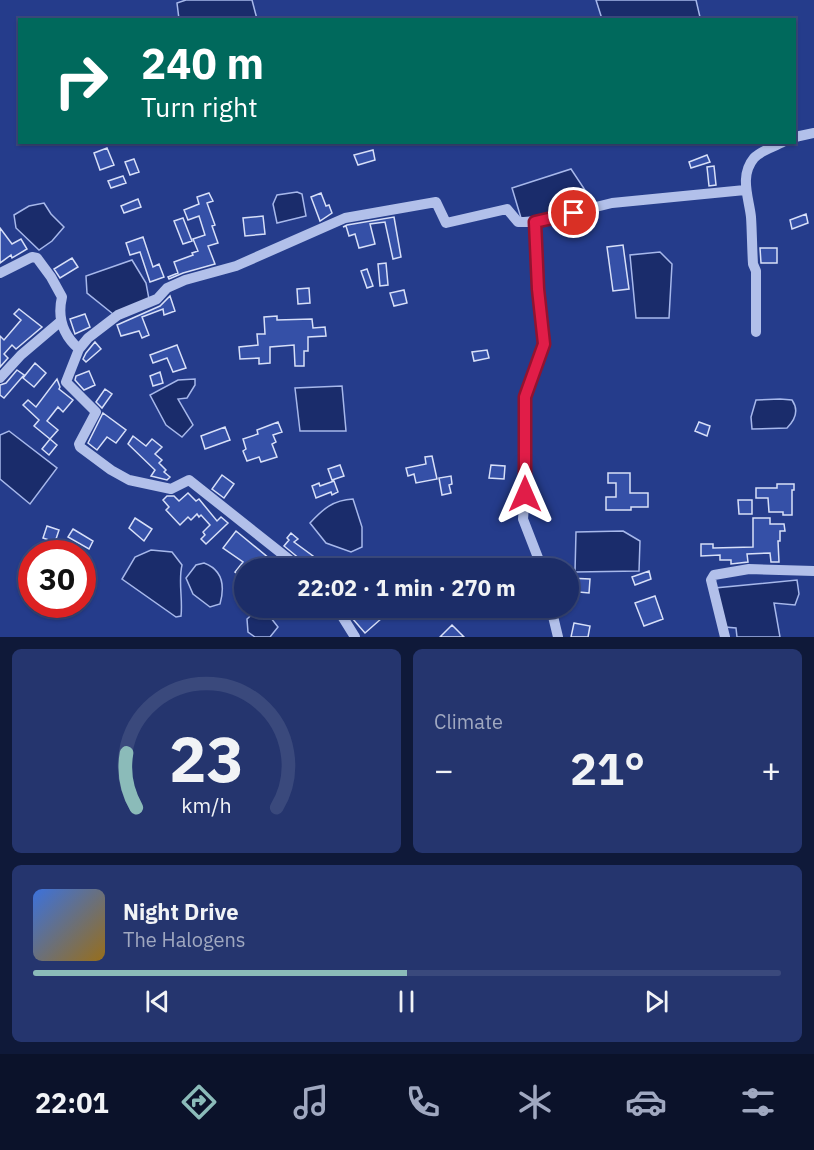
<!DOCTYPE html>
<html lang="en">
<head>
<meta charset="utf-8">
<style>
  body { margin:0; font-family:"IBM Plex Sans",sans-serif; background:#25356e; color:#f1f3f6; height:100vh; display:flex; flex-direction:column; font-size:22px; white-space:nowrap }
  * { box-sizing:border-box; margin:0 }
  p { font-size:20px; color:#a0a8c0 }
  .icon { flex:none; width:33px; height:33px; fill:none; stroke:currentColor; stroke-width:2; stroke-linecap:round; stroke-linejoin:round }
  .map { position:relative; height:637px; overflow:hidden }
  .sheet { display:flex; flex-direction:column; gap:12px; padding:12px; background:#0f1939; flex:1 }
  .sheet>* { flex:none }
  .top-card { position:absolute; left:18px; top:18px; width:778px; height:126px; border-radius:0px; box-shadow:0 2px 4px #0004,0 0 0 2px #3a497c; background:#00695c; color:#fff; overflow:hidden }
  .speed { position:absolute; left:18px; top:540px; display:flex; gap:12px; font-size:30px; font-weight:700; text-align:center }
  .speed>* { display:grid; place-content:center; width:78px; height:78px; border-radius:50%; background:#1c2d68; box-shadow:0 2px 4px #0004,0 0 0 2px #3a497c; line-height:1 }
  .speed .limit { border:9px solid #d22; background:#fff; color:#111 }
  .pin { position:absolute; display:grid; place-items:center; width:51px; height:51px; color:#fff; margin:-26px; border:3px solid #fff; border-radius:50%; box-shadow:0 2px 6px #0007 }
  .me { position:absolute; width:66px; margin:-33px; rotate:0deg; stroke-linejoin:round; filter:drop-shadow(0 0 4px #0008) }
  .turn { display:flex; align-items:center; gap:21px; height:126px; padding:0 24px; font-size:27px }
  .turn .icon { width:78px; height:78px; stroke-width:2.5 }
  .turn b { display:block; font-size:42px; line-height:51px }
  .big { font-size:45px; font-weight:800; line-height:1.1 }
  .sheet .card { flex:1; display:flex; flex-direction:column; justify-content:center; gap:9px; min-width:0; padding:0 21px; border-radius:9px; background:#25356e }
  .sheet .dial { align-items:center; gap:0 }
  .dial svg { height:156px; overflow:visible; fill:none; stroke:#3a497c; stroke-width:7; stroke-linecap:round; text-anchor:middle }
  .dial text { fill:#f1f3f6; stroke:none }
  .song { display:flex; align-items:center; gap:18px }
  .cover { width:72px; height:72px; border-radius:9px; background:linear-gradient(135deg,hsl(220 70% 55%),hsl(40 70% 35%)) }
  .played { height:6px; border-radius:3px; background:linear-gradient(90deg,#8bbbb9 50%,#3a497c 50%) }
  .keys { display:flex; justify-content:space-around; direction:ltr }
  .heat { display:flex; justify-content:space-between; align-items:center; font-size:33px; direction:ltr }
  .sheet .tiles { flex:1; display:grid; gap:12px; grid-template-columns:1fr 1fr }
  .card:last-child { grid-column:span 2 }
  .trip { position:absolute; left:234px; top:558px; width:345px; height:60px; border-radius:30px; background:#1c2d68; box-shadow:0 2px 4px #0004,0 0 0 2px #3a497c; font-weight:800; line-height:60px; text-align:center }
  .tab-bar { display:flex; height:96px; justify-content:space-around; align-items:center; background:#0b122a; color:#a0a8c0 }
  .tab-bar .icon { width:42px; height:42px }
  .tab-bar .active { color:#8bbbb9 }
  .tab-bar b { font-size:27px; color:#f1f3f6 }
  .map>svg:first-child { display:block }
</style>
</head>
<body>
<div class="map">
<svg width="814" height="637" viewBox="0 0 814 637">
  <rect width="100%" height="100%" fill="#253c8b"/>
  <!-- water -->
  <path fill="#1a2c6b" stroke="#a7b8eb" stroke-width="1.5" d="M 186,0 L 252,0 L 257,19 L 179,19 L 177,3 Z
    M 596,0 L 696,0 L 700,17 L 698,20 L 602,19 Z
    M 571,169 L 587,193 L 583,206 L 532,217 L 521,218 L 512,188 Z
    M 297,192 L 302,194 L 306,216 L 277,223 L 273,204 L 277,195 Z
    M 44,203 L 51,214 L 64,227 L 52,241 L 39,250 L 16,228 L 14,215 L 29,206 Z
    M 660,252 L 672,264 L 669,318 L 636,318 L 630,255 Z
    M 132,260 L 146,283 L 149,299 L 113,314 L 87,293 L 86,276 Z
    M 195,379 L 195,385 L 187,398 L 178,399 L 193,425 L 182,437 L 166,425 L 150,395 L 178,380 Z
    M 342,386 L 346,431 L 300,431 L 295,388 Z
    M 780,399 L 792,400 C 799,410 795,420 787,428 L 752,429 L 751,417 L 756,400 Z
    M 9,431 L 57,468 L 30,504 L 0,479 L 0,435 Z
    M 353,499 L 362,527 L 362,547 L 351,552 L 326,543 L 310,523 C 323,509 333,500 353,499 Z
    M 623,531 L 640,541 L 639,571 L 575,572 L 576,532 Z
    M 151,550 L 172,552 L 182,565 C 178,581 183,599 181,616 L 176,617 L 122,579 L 135,557 Z
    M 424,558 L 434,560 L 439,568 L 403,568 L 417,560 Z
    M 204,563 C 223,570 225,586 220,604 L 210,607 L 193,594 L 186,578 L 196,565 Z
    M 797,580 L 799,594 L 795,605 L 774,603 L 780,637 L 737,637 L 736,628 L 725,627 L 715,588 Z
    M 256,611 L 267,613 L 278,627 L 270,637 L 255,637 L 248,632 L 247,619 Z"/>
  <!-- building -->
  <path fill="#3550a7" stroke="#d7dff8" stroke-width="1.5" d="M 107,148 L 114,165 L 100,170 L 94,153 Z
    M 373,150 L 375,160 L 358,165 L 354,155 Z
    M 707,155 L 710,162 L 691,168 L 689,162 Z
    M 134,159 L 139,172 L 130,175 L 125,162 Z
    M 714,166 L 716,185 L 709,186 L 707,167 Z
    M 123,176 L 126,183 L 111,188 L 108,181 Z
    M 209,193 L 213,201 L 207,203 L 215,225 L 212,226 L 218,243 L 208,246 L 215,264 L 183,273 L 169,279 L 168,277 L 178,273 L 174,262 L 193,255 L 192,253 L 198,251 L 193,239 L 205,235 L 199,216 L 188,220 L 184,210 L 199,204 L 197,197 Z
    M 321,193 L 326,206 L 329,205 L 332,213 L 320,221 L 311,197 Z
    M 138,199 L 141,207 L 124,213 L 121,206 Z
    M 806,214 L 808,223 L 792,229 L 790,220 Z
    M 263,216 L 265,234 L 245,236 L 243,218 Z
    M 394,217 L 401,257 L 393,259 L 385,222 L 370,224 L 375,244 L 359,248 L 355,234 L 349,236 L 346,226 L 343,227 L 347,225 Z
    M 183,218 L 192,241 L 183,244 L 174,221 Z
    M 0,228 L 12,244 L 21,239 L 27,249 L 12,258 L 11,255 L 0,263 Z
    M 143,237 L 153,267 L 159,264 L 164,277 L 150,282 L 140,252 L 130,255 L 126,243 Z
    M 623,245 L 629,289 L 613,291 L 607,247 Z
    M 760,248 L 777,248 L 777,263 L 761,263 Z
    M 72,258 L 78,267 L 60,278 L 54,269 Z
    M 386,263 L 388,285 L 380,286 L 378,264 Z
    M 367,269 L 373,286 L 367,288 L 361,271 Z
    M 309,288 L 310,303 L 298,304 L 297,289 Z
    M 404,290 L 407,303 L 394,306 L 390,293 Z
    M 170,296 L 175,311 L 164,315 L 163,309 L 142,317 L 149,335 L 142,338 L 139,331 L 121,336 L 117,325 L 160,306 Z
    M 19,309 L 42,327 L 16,349 L 12,345 L 4,354 L 8,358 L 0,367 L 0,336 L 4,340 L 21,320 L 14,314 Z
    M 85,314 L 90,327 L 75,334 L 70,319 Z
    M 277,316 L 277,320 L 312,319 L 313,328 L 325,327 L 326,336 L 308,337 L 308,351 L 304,351 L 304,366 L 295,366 L 294,345 L 270,347 L 270,363 L 259,364 L 259,358 L 240,359 L 239,347 L 258,345 L 257,334 L 265,334 L 264,317 Z
    M 95,342 L 101,349 L 86,362 L 83,359 L 86,353 Z
    M 177,345 L 186,368 L 173,372 L 167,358 L 153,363 L 150,355 Z
    M 487,350 L 489,358 L 474,361 L 472,352 Z
    M 35,363 L 46,373 L 34,387 L 23,378 Z
    M 17,370 L 24,375 L 4,398 L 0,395 L 0,385 L 6,383 Z
    M 89,371 L 95,385 L 84,390 L 75,380 L 76,376 Z
    M 160,372 L 163,383 L 153,386 L 150,376 Z
    M 57,379 L 60,387 L 59,389 L 73,400 L 63,412 L 58,407 L 47,421 L 58,430 L 50,439 L 34,426 L 39,420 L 23,405 L 28,400 L 36,407 Z
    M 105,389 L 112,394 L 102,408 L 96,402 Z
    M 103,413 L 126,430 L 116,443 L 107,437 L 97,450 L 88,443 Z
    M 278,422 L 282,432 L 273,435 L 276,442 L 272,444 L 277,457 L 261,462 L 259,457 L 247,461 L 243,451 L 246,449 L 243,439 L 258,434 L 257,430 Z
    M 699,422 L 710,426 L 707,436 L 695,431 Z
    M 225,427 L 230,440 L 205,449 L 201,436 Z
    M 133,436 L 146,446 L 152,439 L 162,447 L 155,454 L 162,460 L 159,463 L 166,470 L 164,472 L 170,477 L 167,480 L 151,476 L 155,470 L 128,444 Z
    M 50,439 L 57,445 L 49,455 L 42,449 Z
    M 432,456 L 437,479 L 416,483 L 414,474 L 408,476 L 406,468 L 426,464 L 425,457 Z
    M 340,465 L 344,476 L 332,480 L 328,469 Z
    M 491,465 L 505,466 L 504,479 L 489,478 Z
    M 608,473 L 630,473 L 630,493 L 648,493 L 648,507 L 631,507 L 631,510 L 606,510 L 606,497 L 616,497 L 616,483 L 608,483 Z
    M 222,475 L 234,484 L 224,498 L 212,489 Z
    M 451,476 L 452,484 L 449,485 L 451,493 L 442,495 L 439,478 Z
    M 334,481 L 338,492 L 332,495 L 331,492 L 316,498 L 312,486 L 319,483 L 320,486 Z
    M 777,484 L 794,484 L 794,490 L 792,490 L 792,515 L 783,515 L 783,512 L 769,512 L 768,498 L 756,498 L 756,488 L 777,488 Z
    M 188,493 L 196,501 L 199,499 L 217,521 L 221,517 L 228,523 L 206,544 L 201,539 L 205,535 L 203,532 L 210,525 L 201,515 L 199,517 L 197,514 L 191,520 L 188,517 L 180,525 L 166,510 L 169,507 L 163,500 L 167,496 L 174,496 L 179,501 Z
    M 738,500 L 752,500 L 752,514 L 739,514 Z
    M 135,518 L 152,529 L 144,541 L 129,528 Z
    M 753,518 L 770,518 L 770,524 L 784,524 L 785,531 L 780,531 L 780,541 L 778,541 L 779,562 L 771,562 L 770,553 L 747,554 L 748,562 L 731,564 L 731,560 L 720,560 L 720,555 L 701,556 L 701,544 L 713,544 L 713,548 L 753,547 Z
    M 47,526 L 59,530 L 55,542 L 43,538 Z
    M 73,529 L 93,541 L 89,549 L 68,537 Z
    M 236,531 L 275,563 L 276,561 L 287,568 L 244,568 L 244,589 L 237,583 L 242,577 L 235,572 L 243,562 L 223,548 Z
    M 291,533 L 298,539 L 294,542 L 313,556 L 312,558 L 320,568 L 311,568 L 284,546 L 289,540 L 287,538 Z
    M 649,571 L 651,579 L 635,585 L 632,577 Z
    M 568,578 L 590,579 L 589,593 L 568,591 Z
    M 655,596 L 663,619 L 644,626 L 635,603 Z
    M 363,608 L 373,608 L 382,618 L 365,633 L 352,618 Z
    M 574,623 L 590,626 L 588,637 L 571,637 Z
    M 452,625 L 464,637 L 440,637 Z"/>
  <g fill="none" stroke-linecap="round" stroke-linejoin="round">
    <!-- minor -->
    <path stroke="#b2c0ea" stroke-width="10" d="M 795,137 L 814,133
      M 535,222 L 538,289 L 544,344 L 525,397 L 525,494 L 523,519 L 542,568
      M 0,273 L 32,257 L 37,258 L 51,277 L 62,297 C 57,318 63,335 79,349 L 66,382 L 96,412 L 79,444 L 80,447 L 111,470 L 129,480 L 171,489 L 189,480 L 300,568
      M 756,332 L 756,271 L 753,264 C 752,248 752,232 751,217 C 749,198 739,176 754,158 C 760,151 774,147 783,142
      M 79,349 L 88,338 L 118,315 L 157,299 L 167,288 L 185,280 L 236,266 L 345,218 L 436,202 L 446,223 L 507,209 L 518,222 L 535,222 L 612,203 L 745,190
      M 0,378 L 21,355 L 61,321
      M 337,608 L 355,637
      M 551,608 L 558,637
      M 725,637 L 711,580 L 714,575 L 749,569 L 814,571"/>
  </g>
  <g fill="none" stroke-linecap="round" stroke-linejoin="round">
    <!-- route casing -->
    <g stroke="#92132f" stroke-width="15">
      <path id="route" d="M 525,494 L 525,397 L 544,344 L 538,289 L 535,222 L 574,213"/>
    </g>
    <!-- route -->
    <use href="#route" stroke="#e11d48" stroke-width="10"/>
  </g>
</svg>
<div class="speed"><div class="limit">30</div></div>
<div class="pin" style="left:574px;top:213px;background:#d93025"><svg class="icon" aria-label="arrive" viewBox="0 0 24 24"><path d="M6 21V4h12l-3 4 3 4H6"/></svg></div>
<svg class="me" style="left:525px;top:494px" viewBox="-20 -20 40 40"><path d="M0-17L14 15 0 8-14 15z" fill="#e11d48" stroke="#fff" stroke-width="4"/></svg>
<div class="trip">22:02 · 1 min · 270 m</div>
<div class="top-card">
<div class="turn"><svg class="icon" aria-label="right" viewBox="0 0 24 24"><path d="M7 20v-9h11M14 6l5 5-5 5"/></svg><div><b>240 m</b>Turn right</div></div>
</div>
</div>
<section class="sheet">
<div class="tiles">
<div class="card dial"><svg viewBox="0 0 100 80">
<path d="M14 69A42 42 0 1 1 86 69"/>
<path d="M14 69A42 42 0 0 1 9 41" stroke="#8bbbb9"/>
<text x="50" y="56" font-size="32" font-weight="700">23</text>
<text x="50" y="72" font-size="11">km/h</text>
</svg></div>
<div class="card"><p>Climate</p>
<div class="heat"><a>−</a><b class="big">21°</b><a>+</a></div>
</div>
<div class="card">
<div class="song"><i class="cover"></i><div><b>Night Drive</b><p>The Halogens</p></div></div>
<div class="played"></div>
<div class="keys"><svg class="icon" aria-label="previous" viewBox="0 0 24 24"><path d="M18 5L8 12l10 7zM5 5v14"/></svg><svg class="icon" aria-label="pause" viewBox="0 0 24 24"><path d="M8 5v14M16 5v14"/></svg><svg class="icon" aria-label="next" viewBox="0 0 24 24"><path d="M6 5l10 7-10 7zM19 5v14"/></svg></div>
</div>
</div>
</section>
<nav class="tab-bar">
<b>22:01</b>
<svg class="icon active" aria-label="directions" viewBox="0 0 24 24"><path d="M12 3l9 9-9 9-9-9zM9 14v-3h6M13 9l2 2-2 2"/></svg>
<svg class="icon" aria-label="music" viewBox="0 0 24 24"><path d="M9 18V5l10-2v13"/><circle cx="6" cy="18" r="3"/><circle cx="16" cy="16" r="3"/></svg>
<svg class="icon" aria-label="phone" viewBox="0 0 24 24"><path d="M5 4h4l2 5-3 2q2 4 5 5l2-3 5 2v4C11 20 4 13 5 4z"/></svg>
<svg class="icon" aria-label="climate" viewBox="0 0 24 24"><path d="M12 3v18M4 7l16 10M4 17L20 7"/></svg>
<svg class="icon" aria-label="car" viewBox="0 0 24 24"><path d="M5 17H2v-5l4-1 3-4h7l3 4 3 1v5h-3M9 17h6M6 11h13"/><circle cx="7" cy="17" r="2"/><circle cx="17" cy="17" r="2"/></svg>
<svg class="icon" aria-label="filters" viewBox="0 0 24 24"><path d="M4 7h16M4 17h16"/><circle cx="9" cy="7" r="2"/><circle cx="15" cy="17" r="2"/></svg>
</nav>
</body>
</html>
